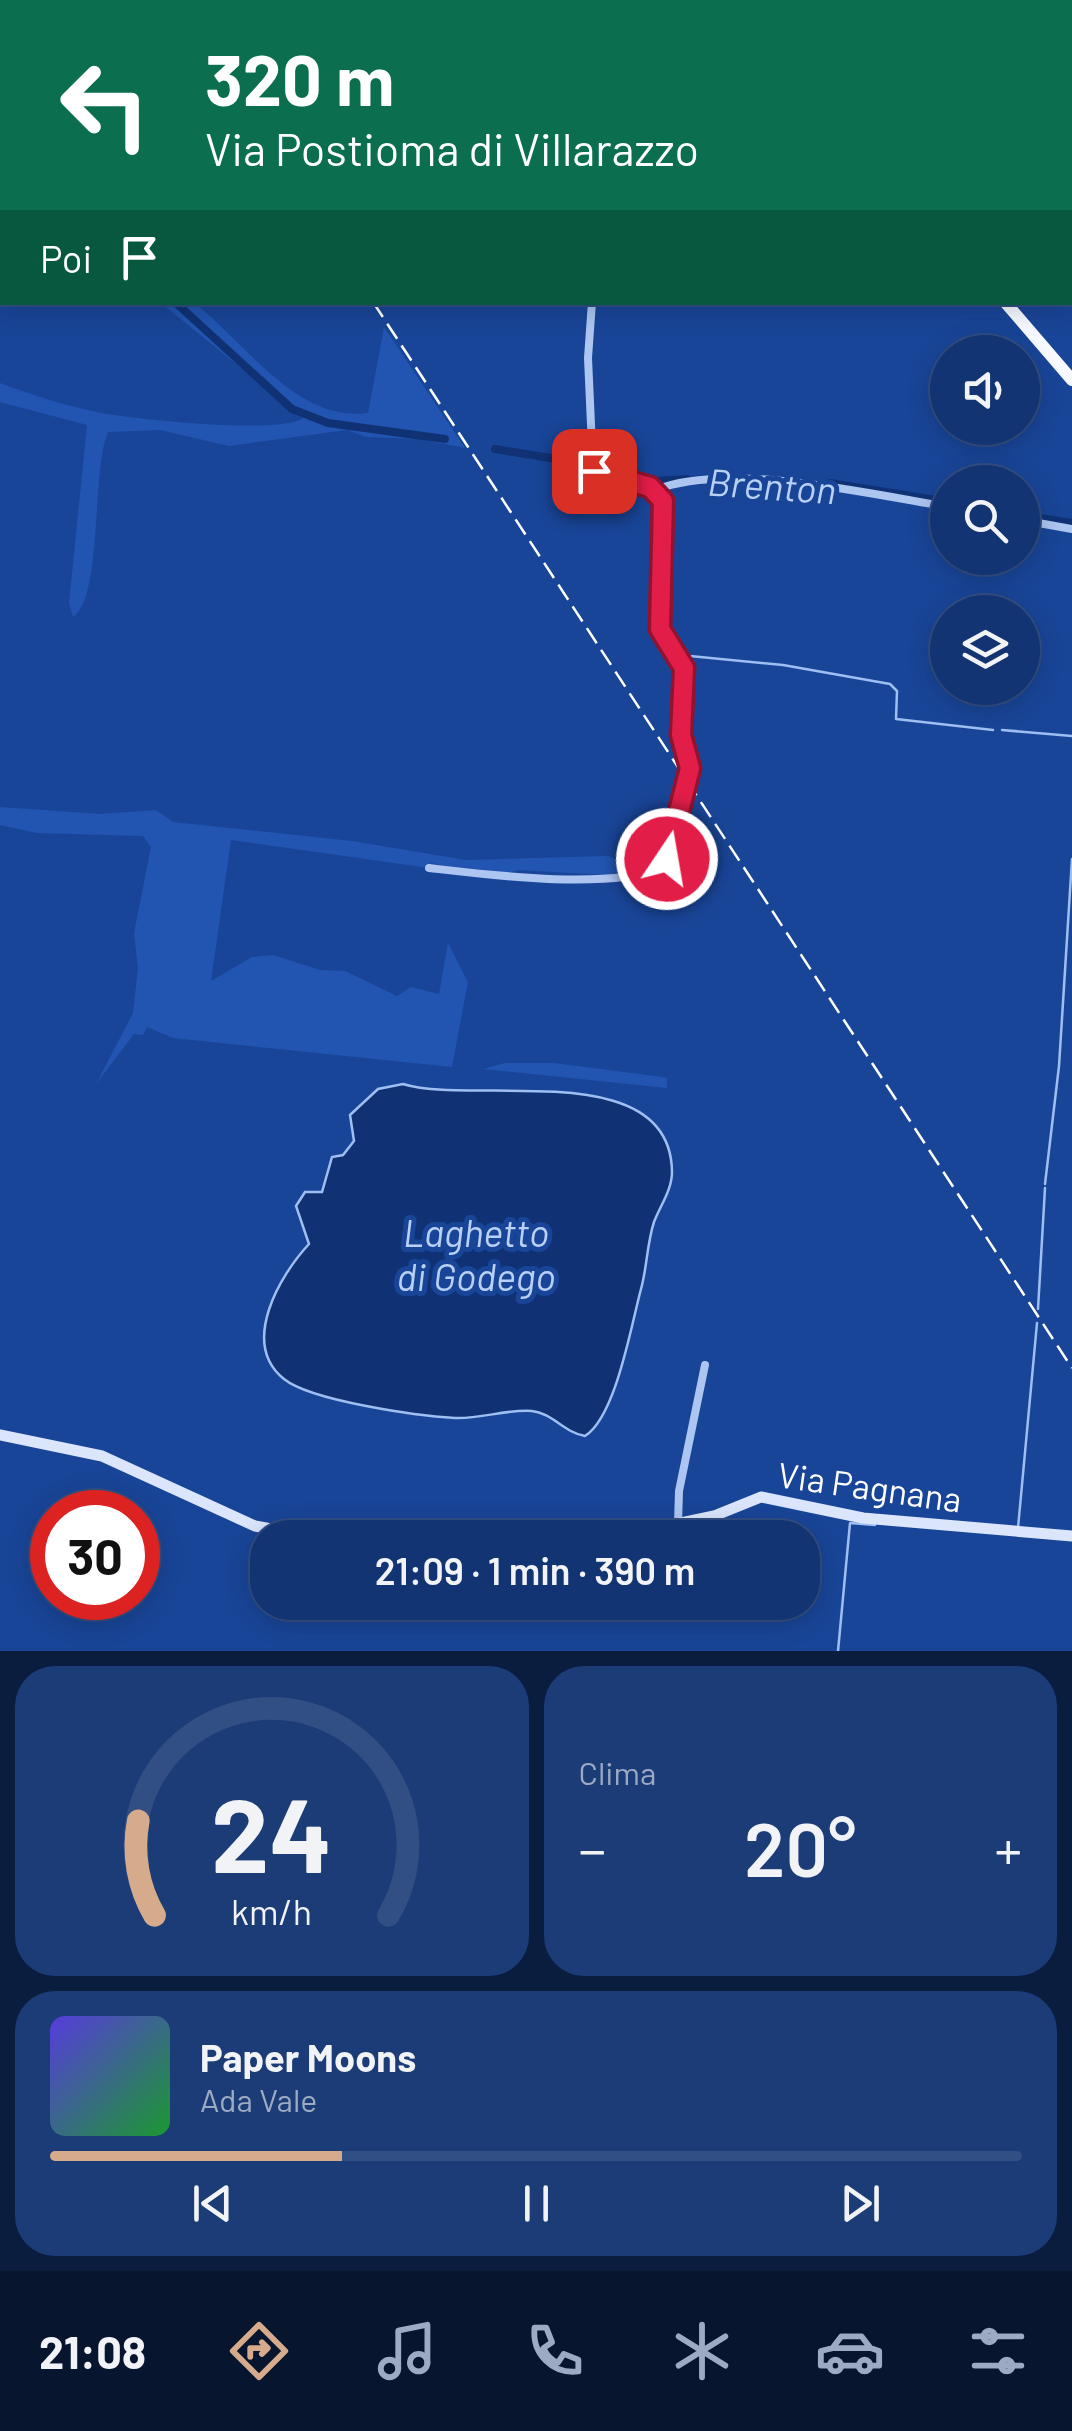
<!DOCTYPE html>
<html lang="it">
<head>
<meta charset="utf-8">
<style>
  body { margin:0; font-family:Barlow,sans-serif; background:#1c3c77; color:#f1f3f6; height:100vh; display:flex; flex-direction:column; font-size:38px; white-space:nowrap }
  * { box-sizing:border-box; margin:0 }
  p { font-size:32px; color:#9daac4 }
  .icon { flex:none; width:55px; height:55px; fill:none; stroke:currentColor; stroke-width:2; stroke-linecap:round; stroke-linejoin:round }
  .map { position:relative; height:1651px; overflow:hidden }
  .sheet { display:flex; flex-direction:column; gap:15px; padding:15px; background:#0a1d3f; flex:1 }
  .sheet>* { flex:none }
  .hud { position:absolute; left:0px; top:0px; width:1072px; height:305px; box-shadow:0 5px 25px #0003,0 0 0 2px #324f84; background:#0b6e4f; color:#fff; overflow:hidden }
  .controls { position:absolute; left:930px; top:335px; display:grid; gap:20px }
  .controls a { display:grid; place-items:center; width:110px; height:110px; border-radius:50%; background:#133472; box-shadow:0 5px 25px #0003,0 0 0 2px #324f84; font-size:50px }
  .speed { position:absolute; left:30px; top:1490px; display:flex; gap:20px; font-size:50px; font-weight:700; text-align:center }
  .speed>* { display:grid; place-content:center; width:130px; height:130px; border-radius:50%; background:#133472; box-shadow:0 5px 25px #0003,0 0 0 2px #324f84; line-height:1 }
  .speed .limit { border:15px solid #d22; background:#fff; color:#111 }
  .pin { position:absolute; display:grid; place-items:center; width:85px; height:85px; color:#fff; margin:-42px; border-radius:20px; box-shadow:0 5px 15px #0006 }
  .me { position:absolute; width:110px; margin:-55px; rotate:12deg; stroke-linejoin:round; filter:drop-shadow(0 0 8px #0008) }
  .turn { display:flex; align-items:center; gap:35px; height:210px; padding:0 40px; font-size:45px }
  .turn .icon { width:130px; height:130px; stroke-width:2.5 }
  .turn b { display:block; font-size:70px; line-height:85px }
  .then { display:flex; align-items:center; height:95px; padding:0 40px; background:#0003; gap:20px; font-size:38px }
  .big { font-size:75px; font-weight:600; line-height:1.1 }
  .sheet .widget { flex:1; display:flex; flex-direction:column; justify-content:center; gap:15px; min-width:0; padding:0 35px; border-radius:40px; background:#1c3c77 }
  .sheet .dial { align-items:center; gap:0 }
  .dial svg { height:260px; overflow:visible; fill:none; stroke:#324f84; stroke-width:7; stroke-linecap:round; text-anchor:middle }
  .dial text { fill:#f1f3f6; stroke:none }
  .song { display:flex; align-items:center; gap:30px }
  .cover { width:120px; height:120px; border-radius:15px; background:linear-gradient(135deg,hsl(250 70% 55%),hsl(130 70% 35%)) }
  .played { height:10px; border-radius:5px; background:linear-gradient(90deg,#d6ab8b 30%,#324f84 30%) }
  .keys { display:flex; justify-content:space-around; direction:ltr }
  .heat { display:flex; justify-content:space-between; align-items:center; font-size:55px; direction:ltr }
  .sheet .tiles { flex:1; display:grid; gap:15px; grid-template-columns:1fr 1fr }
  .widget:last-child { grid-column:span 2 }
  .trip { position:absolute; left:250px; top:1520px; width:570px; height:100px; border-radius:40px; background:#133472; box-shadow:0 5px 25px #0003,0 0 0 2px #324f84; font-weight:600; line-height:100px; text-align:center }
  .tabs { display:flex; height:160px; justify-content:space-around; align-items:center; background:#08152e; color:#9daac4 }
  .tabs .icon { width:70px; height:70px }
  .tabs .current { color:#d6ab8b }
  .tabs b { font-size:45px; color:#f1f3f6 }
  .map>svg:first-child { display:block }
</style>
</head>
<body>
<div class="map">
<svg width="1072" height="1651" viewBox="0 0 1072 1651">
  <rect width="100%" height="100%" fill="#194598"/>
  <!-- green -->
  <path fill="#2155b1" d="M 836,0 L 1072,0 L 1072,209 L 1070,2 Z
    M 161,303 L 194,303 C 246,342 296,423 368,413 L 384,327 L 465,448 L 419,439 L 366,437 L 347,430 L 229,446 L 160,430 L 108,432 C 91,472 103,597 73,617 L 69,603 L 87,425 L 0,402 L 0,383 C 31,395 64,405 97,412 C 128,419 282,435 303,418 Z
    M 0,807 L 100,814 L 156,810 L 173,822 L 352,841 L 466,860 L 609,856 L 626,864 L 624,876 L 518,870 L 497,877 L 431,863 L 429,868 L 231,840 L 211,981 L 252,957 L 273,955 L 320,970 L 345,971 L 397,996 L 411,987 L 439,994 L 448,943 L 468,982 L 452,1067 L 173,1038 L 147,1027 L 143,1035 L 134,1034 L 96,1084 L 133,1013 L 138,968 L 134,933 L 151,847 L 143,836 L 37,833 L 0,825 Z
    M 505,1063 L 554,1063 L 655,1076 L 667,1078 L 667,1088 L 483,1069 Z"/>
  <!-- water -->
  <path fill="#103275" stroke="#9fbff3" stroke-width="2.5" d="M 403,1084 C 473,1106 671,1055 672,1172 C 672,1190 660,1206 654,1222 C 647,1243 647,1268 641,1289 C 631,1326 616,1416 585,1436 C 565,1433 552,1413 532,1411 C 507,1409 481,1419 455,1418 C 419,1416 311,1401 284,1379 C 239,1343 281,1274 309,1244 L 296,1206 L 305,1192 L 322,1192 L 332,1157 L 343,1155 L 354,1141 L 350,1115 L 378,1089 Z"/>
  <g fill="none" stroke-linecap="round" stroke-linejoin="round">
    <!-- stream -->
    <path stroke="#9fbff3" stroke-width="2.5" d="M 843,0 L 845,2
      M 972,0 L 977,2
      M 1070,174 L 1072,179
      M 1070,263 L 1072,265
      M 655,481 L 666,506
      M 677,649 L 690,656 L 783,665 L 890,684 L 897,691 L 896,719 L 993,730
      M 1002,730 L 1072,736
      M 1045,1184 L 1059,1066 L 1072,859
      M 1038,1309 L 1045,1188
      M 1018,1528 L 1037,1323
      M 838,1651 L 850,1523 L 875,1525"/>
    <!-- canal -->
    <path stroke="#103275" stroke-width="8" d="M 0,186 L 2,187
      M 175,302 L 292,409 L 328,423 L 445,439
      M 495,449 L 581,463
      M 598,466 L 655,481 L 687,479
      M 830,483 L 948,502
      M 1022,515 L 1072,523"/>
    <!-- street -->
    <path stroke="#acc5f1" stroke-width="8" d="M 644,2 L 645,0
      M 592,302 L 588,358 L 593,469 L 655,490
      M 655,490 C 728,461 871,494 948,507
      M 1022,520 L 1072,529
      M 429,868 C 490,875 606,890 663,868 L 690,768 L 681,735 L 684,668 L 661,629 L 664,510 L 655,490
      M 678,1524 L 679,1491 L 705,1365"/>
    <!-- secondary -->
    <path stroke="#dbe6fc" stroke-width="11" d="M 0,1435 L 102,1456 L 255,1526 L 322,1538
      M 546,1538 L 609,1536 L 662,1527 L 714,1516 L 761,1497 L 863,1518 L 1072,1536"/>
    <!-- primary -->
    <path stroke="#f6f9ff" stroke-width="12" d="M 745,0 L 747,2
      M 1005,302 L 1072,380"/>
    <!-- rail -->
    <path stroke="#fff" stroke-width="2.5" stroke-dasharray="18 8" stroke-linecap="butt" d="M 174,0 L 176,2
      M 373,302 L 1072,1368"/>
  </g>
  <g fill="none" stroke-linecap="round" stroke-linejoin="round">
    <!-- route casing -->
    <g stroke="#92132f" stroke-width="25">
      <path id="route" d="M 594,471 L 650,487 L 663,501 L 660,629 L 684,668 L 681,735 L 690,768 L 667,859"/>
    </g>
    <!-- route -->
    <use href="#route" stroke="#e11d48" stroke-width="18"/>
  </g>
  <g text-anchor="middle" dominant-baseline="central" stroke-width="10" stroke-linejoin="round" paint-order="stroke">
    <!-- street labels -->
    <g font-size="35" fill="#fff" stroke="#194598">
      <text transform="translate(870 1486) rotate(8)">Via Pagnana</text>
    </g>
    <!-- water labels -->
    <g font-size="38" font-style="italic" fill="#b9d0f7" stroke="#194598">
      <text transform="translate(772 485) rotate(4)">Brenton</text>
      <text x="476" y="1232">Laghetto<tspan x="476" dy="44">di Godego</tspan></text>
    </g>
  </g>
</svg>
<div class="controls">
<a><svg class="icon" aria-label="sound" viewBox="0 0 24 24"><path d="M4 9h4l5-4v14l-5-4H4zM17 9q2 3 0 6"/></svg></a>
<a><svg class="icon" aria-label="search" viewBox="0 0 24 24"><circle cx="10" cy="10" r="6"/><path d="M15 15l6 6"/></svg></a>
<a><svg class="icon" aria-label="layers" viewBox="0 0 24 24"><path d="M12 4l9 5-9 5-9-5zM3 14l9 5 9-5"/></svg></a>
</div>
<div class="speed"><div class="limit">30</div></div>
<div class="pin" style="left:594px;top:471px;background:#d93025"><svg class="icon" aria-label="arrive" viewBox="0 0 24 24"><path d="M6 21V4h12l-3 4 3 4H6"/></svg></div>
<svg class="me" style="left:667px;top:859px" viewBox="-20 -20 40 40"><circle r="17" fill="#e11d48" stroke="#fff" stroke-width="3"/><path d="M0-11L8 9 0 5-8 9z" fill="#fff"/></svg>
<div class="trip">21:09 · 1 min · 390 m</div>
<div class="hud">
<div class="turn"><svg class="icon" aria-label="left" viewBox="0 0 24 24"><path d="M17 20v-9H6M10 6l-5 5 5 5"/></svg><div><b>320 m</b>Via Postioma di Villarazzo</div></div>
<div class="then">Poi<svg class="icon" aria-label="arrive" viewBox="0 0 24 24"><path d="M6 21V4h12l-3 4 3 4H6"/></svg></div>
</div>
</div>
<section class="sheet">
<div class="tiles">
<div class="widget dial"><svg viewBox="0 0 100 80">
<path d="M14 69A42 42 0 1 1 86 69"/>
<path d="M14 69A42 42 0 0 1 9 40" stroke="#d6ab8b"/>
<text x="50" y="56" font-size="32" font-weight="700">24</text>
<text x="50" y="72" font-size="11">km/h</text>
</svg></div>
<div class="widget"><p>Clima</p>
<div class="heat"><a>−</a><b class="big">20°</b><a>+</a></div>
</div>
<div class="widget">
<div class="song"><i class="cover"></i><div><b>Paper Moons</b><p>Ada Vale</p></div></div>
<div class="played"></div>
<div class="keys"><svg class="icon" aria-label="previous" viewBox="0 0 24 24"><path d="M18 5L8 12l10 7zM5 5v14"/></svg><svg class="icon" aria-label="pause" viewBox="0 0 24 24"><path d="M8 5v14M16 5v14"/></svg><svg class="icon" aria-label="next" viewBox="0 0 24 24"><path d="M6 5l10 7-10 7zM19 5v14"/></svg></div>
</div>
</div>
</section>
<nav class="tabs">
<b>21:08</b>
<svg class="icon current" aria-label="directions" viewBox="0 0 24 24"><path d="M12 3l9 9-9 9-9-9zM9 14v-3h6M13 9l2 2-2 2"/></svg>
<svg class="icon" aria-label="music" viewBox="0 0 24 24"><path d="M9 18V5l10-2v13"/><circle cx="6" cy="18" r="3"/><circle cx="16" cy="16" r="3"/></svg>
<svg class="icon" aria-label="phone" viewBox="0 0 24 24"><path d="M5 4h4l2 5-3 2q2 4 5 5l2-3 5 2v4C11 20 4 13 5 4z"/></svg>
<svg class="icon" aria-label="climate" viewBox="0 0 24 24"><path d="M12 3v18M4 7l16 10M4 17L20 7"/></svg>
<svg class="icon" aria-label="car" viewBox="0 0 24 24"><path d="M5 17H2v-5l4-1 3-4h7l3 4 3 1v5h-3M9 17h6M6 11h13"/><circle cx="7" cy="17" r="2"/><circle cx="17" cy="17" r="2"/></svg>
<svg class="icon" aria-label="filters" viewBox="0 0 24 24"><path d="M4 7h16M4 17h16"/><circle cx="9" cy="7" r="2"/><circle cx="15" cy="17" r="2"/></svg>
</nav>
</body>
</html>
